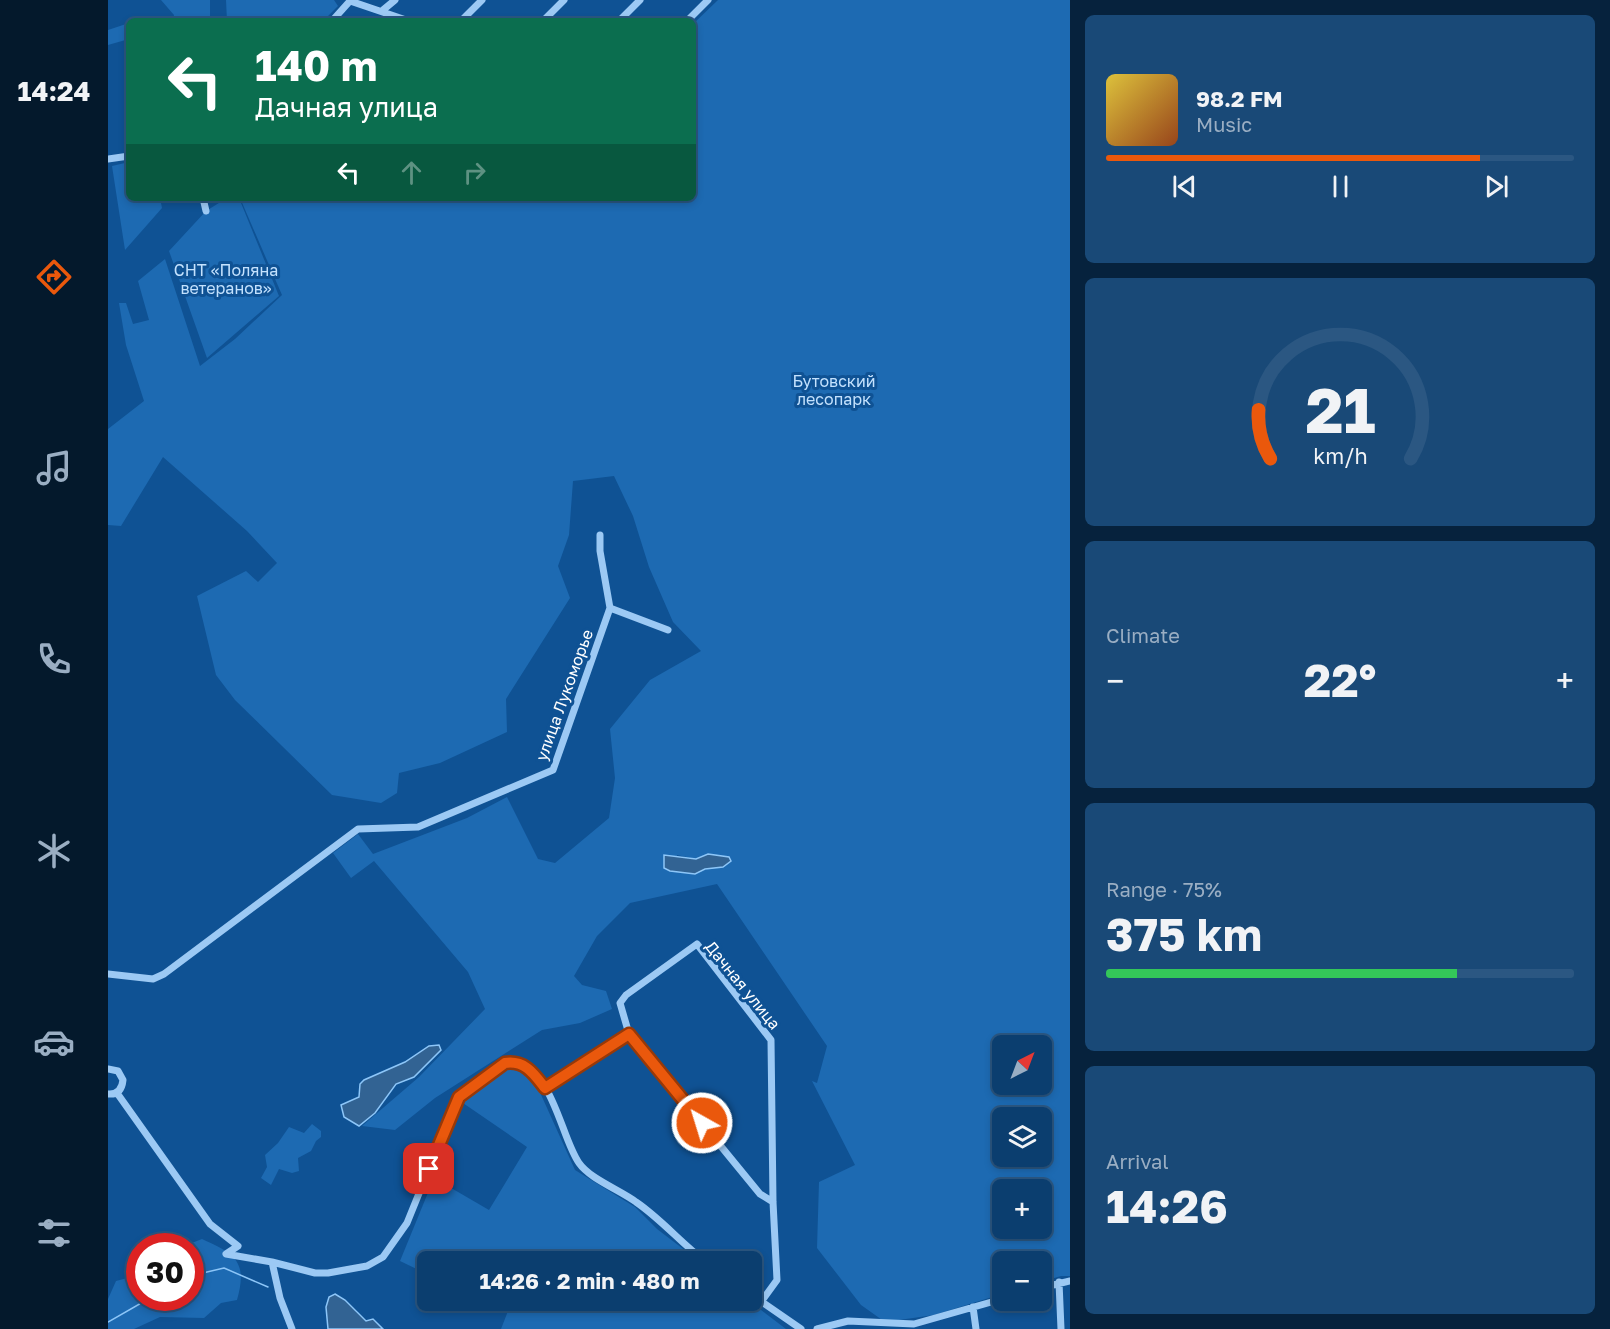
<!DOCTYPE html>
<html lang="en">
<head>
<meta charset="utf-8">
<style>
  body { margin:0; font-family:"Golos Text",sans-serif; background:#194977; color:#f1f3f6; height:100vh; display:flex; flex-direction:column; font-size:22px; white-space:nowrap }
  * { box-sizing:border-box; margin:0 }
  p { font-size:20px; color:#9aaec3 }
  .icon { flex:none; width:33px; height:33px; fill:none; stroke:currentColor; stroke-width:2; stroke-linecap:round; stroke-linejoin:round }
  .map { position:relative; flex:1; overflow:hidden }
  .drawer { display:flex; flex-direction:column; gap:15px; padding:15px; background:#06223d; width:540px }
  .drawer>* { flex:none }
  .banner { position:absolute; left:18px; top:18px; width:570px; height:183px; border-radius:9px; box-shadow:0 3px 9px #0003,0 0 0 2px #2b5782; background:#0b6e4f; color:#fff; overflow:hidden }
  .needle { width:39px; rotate:42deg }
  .tools { position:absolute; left:884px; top:1035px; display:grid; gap:12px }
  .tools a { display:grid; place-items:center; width:60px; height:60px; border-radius:9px; background:#0b3e6f; box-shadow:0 3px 9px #0003,0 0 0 2px #2b5782; font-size:30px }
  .speed { position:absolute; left:18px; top:1233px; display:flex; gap:12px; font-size:30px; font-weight:700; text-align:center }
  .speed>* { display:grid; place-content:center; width:78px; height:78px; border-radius:50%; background:#0b3e6f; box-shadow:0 3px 9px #0003,0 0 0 2px #2b5782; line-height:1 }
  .speed .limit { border:9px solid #d22; background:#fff; color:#111 }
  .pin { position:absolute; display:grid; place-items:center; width:51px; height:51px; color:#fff; margin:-26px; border-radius:12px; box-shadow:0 3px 9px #0006 }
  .me { position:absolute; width:66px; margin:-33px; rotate:321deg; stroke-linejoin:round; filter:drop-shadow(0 0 4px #0008) }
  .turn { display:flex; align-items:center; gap:21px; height:126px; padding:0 30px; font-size:27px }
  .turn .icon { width:78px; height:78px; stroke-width:2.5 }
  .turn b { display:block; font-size:42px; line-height:51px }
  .lanes { display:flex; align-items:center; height:57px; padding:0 30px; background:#0003; justify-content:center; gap:30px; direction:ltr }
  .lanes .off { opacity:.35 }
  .big { font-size:45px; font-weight:700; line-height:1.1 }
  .drawer .card { flex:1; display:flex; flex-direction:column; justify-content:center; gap:9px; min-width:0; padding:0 21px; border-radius:9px; background:#194977 }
  .drawer .dial { align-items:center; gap:0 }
  .dial svg { height:156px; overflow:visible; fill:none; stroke:#2b5782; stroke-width:7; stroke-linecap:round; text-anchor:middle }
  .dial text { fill:#f1f3f6; stroke:none }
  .song { display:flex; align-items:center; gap:18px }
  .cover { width:72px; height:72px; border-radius:9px; background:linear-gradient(135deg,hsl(50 70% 55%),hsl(20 70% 35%)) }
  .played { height:6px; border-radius:3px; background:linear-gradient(90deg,#ea580c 80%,#2b5782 80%) }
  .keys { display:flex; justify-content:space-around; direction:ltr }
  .heat { display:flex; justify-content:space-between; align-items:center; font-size:33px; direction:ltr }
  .charge { height:9px; border-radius:4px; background:linear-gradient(90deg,#34c759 75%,#2b5782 0) }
  .trip { position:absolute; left:309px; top:1251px; width:345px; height:60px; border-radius:9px; background:#0b3e6f; box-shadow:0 3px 9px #0003,0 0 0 2px #2b5782; font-weight:700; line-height:60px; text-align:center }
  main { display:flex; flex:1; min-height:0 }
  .tabs { display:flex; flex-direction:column; width:108px; justify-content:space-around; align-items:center; background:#04192c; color:#9aaec3 }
  .tabs .icon { width:42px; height:42px }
  .tabs .on { color:#ea580c }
  .tabs b { font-size:27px; color:#f1f3f6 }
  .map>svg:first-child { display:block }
</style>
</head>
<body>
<main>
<nav class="tabs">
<b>14:24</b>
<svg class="icon on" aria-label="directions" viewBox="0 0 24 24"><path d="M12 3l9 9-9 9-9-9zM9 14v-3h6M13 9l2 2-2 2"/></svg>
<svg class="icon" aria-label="music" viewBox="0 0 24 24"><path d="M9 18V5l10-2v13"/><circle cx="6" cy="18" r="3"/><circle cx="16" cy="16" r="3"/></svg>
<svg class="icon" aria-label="phone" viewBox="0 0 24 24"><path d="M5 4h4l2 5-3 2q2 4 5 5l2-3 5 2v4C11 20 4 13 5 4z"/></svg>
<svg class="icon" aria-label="climate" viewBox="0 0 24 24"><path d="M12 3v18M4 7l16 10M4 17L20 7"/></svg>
<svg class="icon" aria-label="car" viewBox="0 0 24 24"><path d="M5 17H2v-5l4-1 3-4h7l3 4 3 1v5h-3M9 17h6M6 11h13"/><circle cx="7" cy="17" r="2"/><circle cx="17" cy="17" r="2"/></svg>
<svg class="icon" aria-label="filters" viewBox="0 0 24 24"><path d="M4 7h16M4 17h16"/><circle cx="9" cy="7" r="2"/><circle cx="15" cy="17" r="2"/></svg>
</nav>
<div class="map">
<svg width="962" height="1329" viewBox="0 0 962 1329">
  <rect width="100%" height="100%" fill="#0f5294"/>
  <!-- green -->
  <path fill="#1d6ab2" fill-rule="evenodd" d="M 53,0 L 102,0 L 102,21 L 65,21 L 66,15 Z
    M 118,0 L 226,0 L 230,6 L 215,21 L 119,21 Z
    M 610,0 L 962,0 L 962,1276 L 953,1276 L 933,1282 L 933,1262 L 894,1262 L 894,1294 L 826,1315 L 777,1322 L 753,1305 L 709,1248 L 711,1182 L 747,1165 L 704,1081 L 709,1083 L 719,1046 L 609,884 L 522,903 L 489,936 L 466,976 L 474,985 L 498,991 L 504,1009 L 472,1023 L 434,1030 L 327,1098 L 287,1130 L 254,1126 L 311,1077 L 377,1009 L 360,972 L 266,861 L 243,878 L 225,853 L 250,834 L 265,854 L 359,818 L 399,797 L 430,859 L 447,863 L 501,818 L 507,778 L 502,729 L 542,680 L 593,651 L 565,622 L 541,567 L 525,516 L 506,476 L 465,481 L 461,535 L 450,566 L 462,598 L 398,699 L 399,732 L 332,763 L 291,773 L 289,793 L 273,803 L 224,795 L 127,700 L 108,675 L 89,596 L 138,571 L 150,582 L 169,563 L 139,531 L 55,457 L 13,526 L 0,525 L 0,429 L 36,401 L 18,345 L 11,303 L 18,303 L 25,324 L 41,320 L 30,281 L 57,259 L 92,366 L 127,339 L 174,295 L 132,198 L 585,198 L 585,24 ZM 600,854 L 621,857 L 615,867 C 600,866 584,877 570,871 L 569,855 L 588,859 ZM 894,1046 L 933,1046 L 933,1084 L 894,1084 ZM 894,1118 L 933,1118 L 933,1156 L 894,1156 ZM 894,1190 L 933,1190 L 933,1228 L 894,1228 Z
    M 21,23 L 21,39 L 0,45 L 0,30 Z
    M 21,162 L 21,198 L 52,198 L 54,208 L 17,250 L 4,166 Z
    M 119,198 L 131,198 L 171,296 L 99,358 L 61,251 L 98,211 Z
    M 402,1065 L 413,1069 L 430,1088 L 467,1170 L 527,1207 L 549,1229 L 591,1261 L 320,1262 L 319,1274 L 292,1261 L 326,1178 L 381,1210 L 419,1147 L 352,1101 Z
    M 204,1124 L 213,1131 L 213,1137 L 208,1141 L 203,1151 L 190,1158 L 191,1171 L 184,1173 L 171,1169 L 163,1185 L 153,1178 L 159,1167 L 157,1155 L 170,1143 L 181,1127 L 196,1133 Z
    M 94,1239 C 127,1254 140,1261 129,1300 L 113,1303 L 96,1318 L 52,1317 L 26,1329 L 0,1329 L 0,1299 L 8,1281 L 23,1277 L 31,1270 L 32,1298 L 82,1298 L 82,1246 L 76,1246 Z
    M 378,1301 L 641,1301 L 678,1329 L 393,1329 L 400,1311 Z"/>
  <!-- water -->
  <path fill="#326393" stroke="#8dc6f8" stroke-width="1.5" d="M 600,854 L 621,857 L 623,861 L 615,867 L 597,869 L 587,874 L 562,871 L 556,868 L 556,855 L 588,859 Z
    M 331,1045 L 333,1050 L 306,1077 L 288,1084 L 267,1113 L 251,1126 L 236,1117 L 233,1105 L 251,1097 L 252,1084 L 256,1080 L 297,1062 L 321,1046 Z
    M 227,1294 L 237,1300 L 258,1321 L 265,1319 L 275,1329 L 220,1329 L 218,1307 L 221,1297 Z"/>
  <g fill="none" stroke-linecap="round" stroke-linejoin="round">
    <!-- stream -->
    <path stroke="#8dc6f8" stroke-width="1.5" d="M 82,1276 L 116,1268 L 160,1287
      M 0,1322 L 42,1298"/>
    <!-- minor -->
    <path stroke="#9cc9f4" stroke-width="7" d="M 275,10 L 287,0
      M 224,21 L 242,1 L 301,21
      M 353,21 L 374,0
      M 435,21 L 456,0
      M 511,21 L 532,0
      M 579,21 L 600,0
      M 0,159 L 21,156
      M 95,198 L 98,211
      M 502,608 L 560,630
      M 0,974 L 45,979 L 56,974 L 250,829 L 310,827 L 445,770 L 502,608 L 492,551 L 492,535
      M 0,1069 L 10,1071 L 15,1080 C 14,1089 10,1095 0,1094
      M 437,1088 L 521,1034
      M 9,1093 L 102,1224 L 130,1246 L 118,1254 L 164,1262 L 172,1298 L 184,1329
      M 164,1262 L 207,1273 L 220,1273 L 259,1266 L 275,1257 L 299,1223 L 348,1102 L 356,1093 L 397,1063 C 443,1055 452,1137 471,1163 C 482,1179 512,1190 528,1202 C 553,1219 573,1243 598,1262
      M 951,1282 L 953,1329
      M 933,1288 L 962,1281
      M 644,1295 L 693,1329
      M 653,1302 L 669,1280 L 665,1202 L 663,1040 L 589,944 L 518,995 L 512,1003 L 521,1034 L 652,1194 L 665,1202
      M 865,1307 L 868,1329
      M 709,1329 L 740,1321 L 806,1324 L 894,1299"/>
  </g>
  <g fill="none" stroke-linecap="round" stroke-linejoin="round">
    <!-- route casing -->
    <g stroke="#983908" stroke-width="15">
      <path id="route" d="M 321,1169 L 351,1097 L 397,1063 C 417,1060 426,1074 437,1088 L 521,1034 L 594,1123"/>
    </g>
    <!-- route -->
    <use href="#route" stroke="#ea580c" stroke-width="10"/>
  </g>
  <g text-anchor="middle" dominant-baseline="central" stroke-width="6" stroke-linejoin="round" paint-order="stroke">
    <!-- park labels -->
    <g font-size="16" fill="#c4e2fe" stroke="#0f5294">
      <text x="118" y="270">СНТ «Поляна<tspan x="118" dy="18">ветеранов»</tspan></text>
      <text x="726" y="381">Бутовский<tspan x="726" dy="18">лесопарк</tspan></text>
    </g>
    <!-- street labels -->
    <g font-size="16" fill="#fff" stroke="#0f5294">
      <text transform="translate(456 695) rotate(-70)">улица Лукоморье</text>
      <text transform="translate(635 985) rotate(51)">Дачная улица</text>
    </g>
  </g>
</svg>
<div class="tools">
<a><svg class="needle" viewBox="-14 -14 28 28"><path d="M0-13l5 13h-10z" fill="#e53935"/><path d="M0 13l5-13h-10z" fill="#9aaec3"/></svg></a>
<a><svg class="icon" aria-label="layers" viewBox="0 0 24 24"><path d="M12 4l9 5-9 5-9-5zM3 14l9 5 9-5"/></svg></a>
<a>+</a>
<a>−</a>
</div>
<div class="speed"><div class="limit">30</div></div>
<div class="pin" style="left:321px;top:1169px;background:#d93025"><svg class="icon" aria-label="arrive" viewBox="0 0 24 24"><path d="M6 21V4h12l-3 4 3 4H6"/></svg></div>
<svg class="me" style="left:594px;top:1123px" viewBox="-20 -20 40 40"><circle r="17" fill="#ea580c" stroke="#fff" stroke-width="3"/><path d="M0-11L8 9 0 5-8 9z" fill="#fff"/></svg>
<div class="trip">14:26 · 2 min · 480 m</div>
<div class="banner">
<div class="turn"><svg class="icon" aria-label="left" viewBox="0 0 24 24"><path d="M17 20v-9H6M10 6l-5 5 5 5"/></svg><div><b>140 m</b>Дачная улица</div></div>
<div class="lanes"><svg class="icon" aria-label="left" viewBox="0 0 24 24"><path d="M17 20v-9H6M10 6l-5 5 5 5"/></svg><svg class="icon off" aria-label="ahead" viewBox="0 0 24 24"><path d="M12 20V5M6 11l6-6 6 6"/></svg><svg class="icon off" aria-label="right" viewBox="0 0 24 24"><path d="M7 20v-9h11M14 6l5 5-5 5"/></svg></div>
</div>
</div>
<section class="drawer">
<div class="card">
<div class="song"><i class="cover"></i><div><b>98.2 FM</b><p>Music</p></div></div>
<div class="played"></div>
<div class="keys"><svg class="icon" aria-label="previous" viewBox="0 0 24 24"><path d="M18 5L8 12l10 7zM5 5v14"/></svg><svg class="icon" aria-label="pause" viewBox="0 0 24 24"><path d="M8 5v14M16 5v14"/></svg><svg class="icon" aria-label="next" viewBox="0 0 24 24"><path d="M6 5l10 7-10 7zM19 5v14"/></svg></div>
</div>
<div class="card dial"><svg viewBox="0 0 100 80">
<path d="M14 69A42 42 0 1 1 86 69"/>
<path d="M14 69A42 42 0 0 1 8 44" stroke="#ea580c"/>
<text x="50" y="56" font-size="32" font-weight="700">21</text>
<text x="50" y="72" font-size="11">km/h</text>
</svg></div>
<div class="card"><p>Climate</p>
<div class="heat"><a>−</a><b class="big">22°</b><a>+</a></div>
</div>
<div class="card"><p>Range · 75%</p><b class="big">375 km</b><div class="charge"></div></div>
<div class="card"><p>Arrival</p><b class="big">14:26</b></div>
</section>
</main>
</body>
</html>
